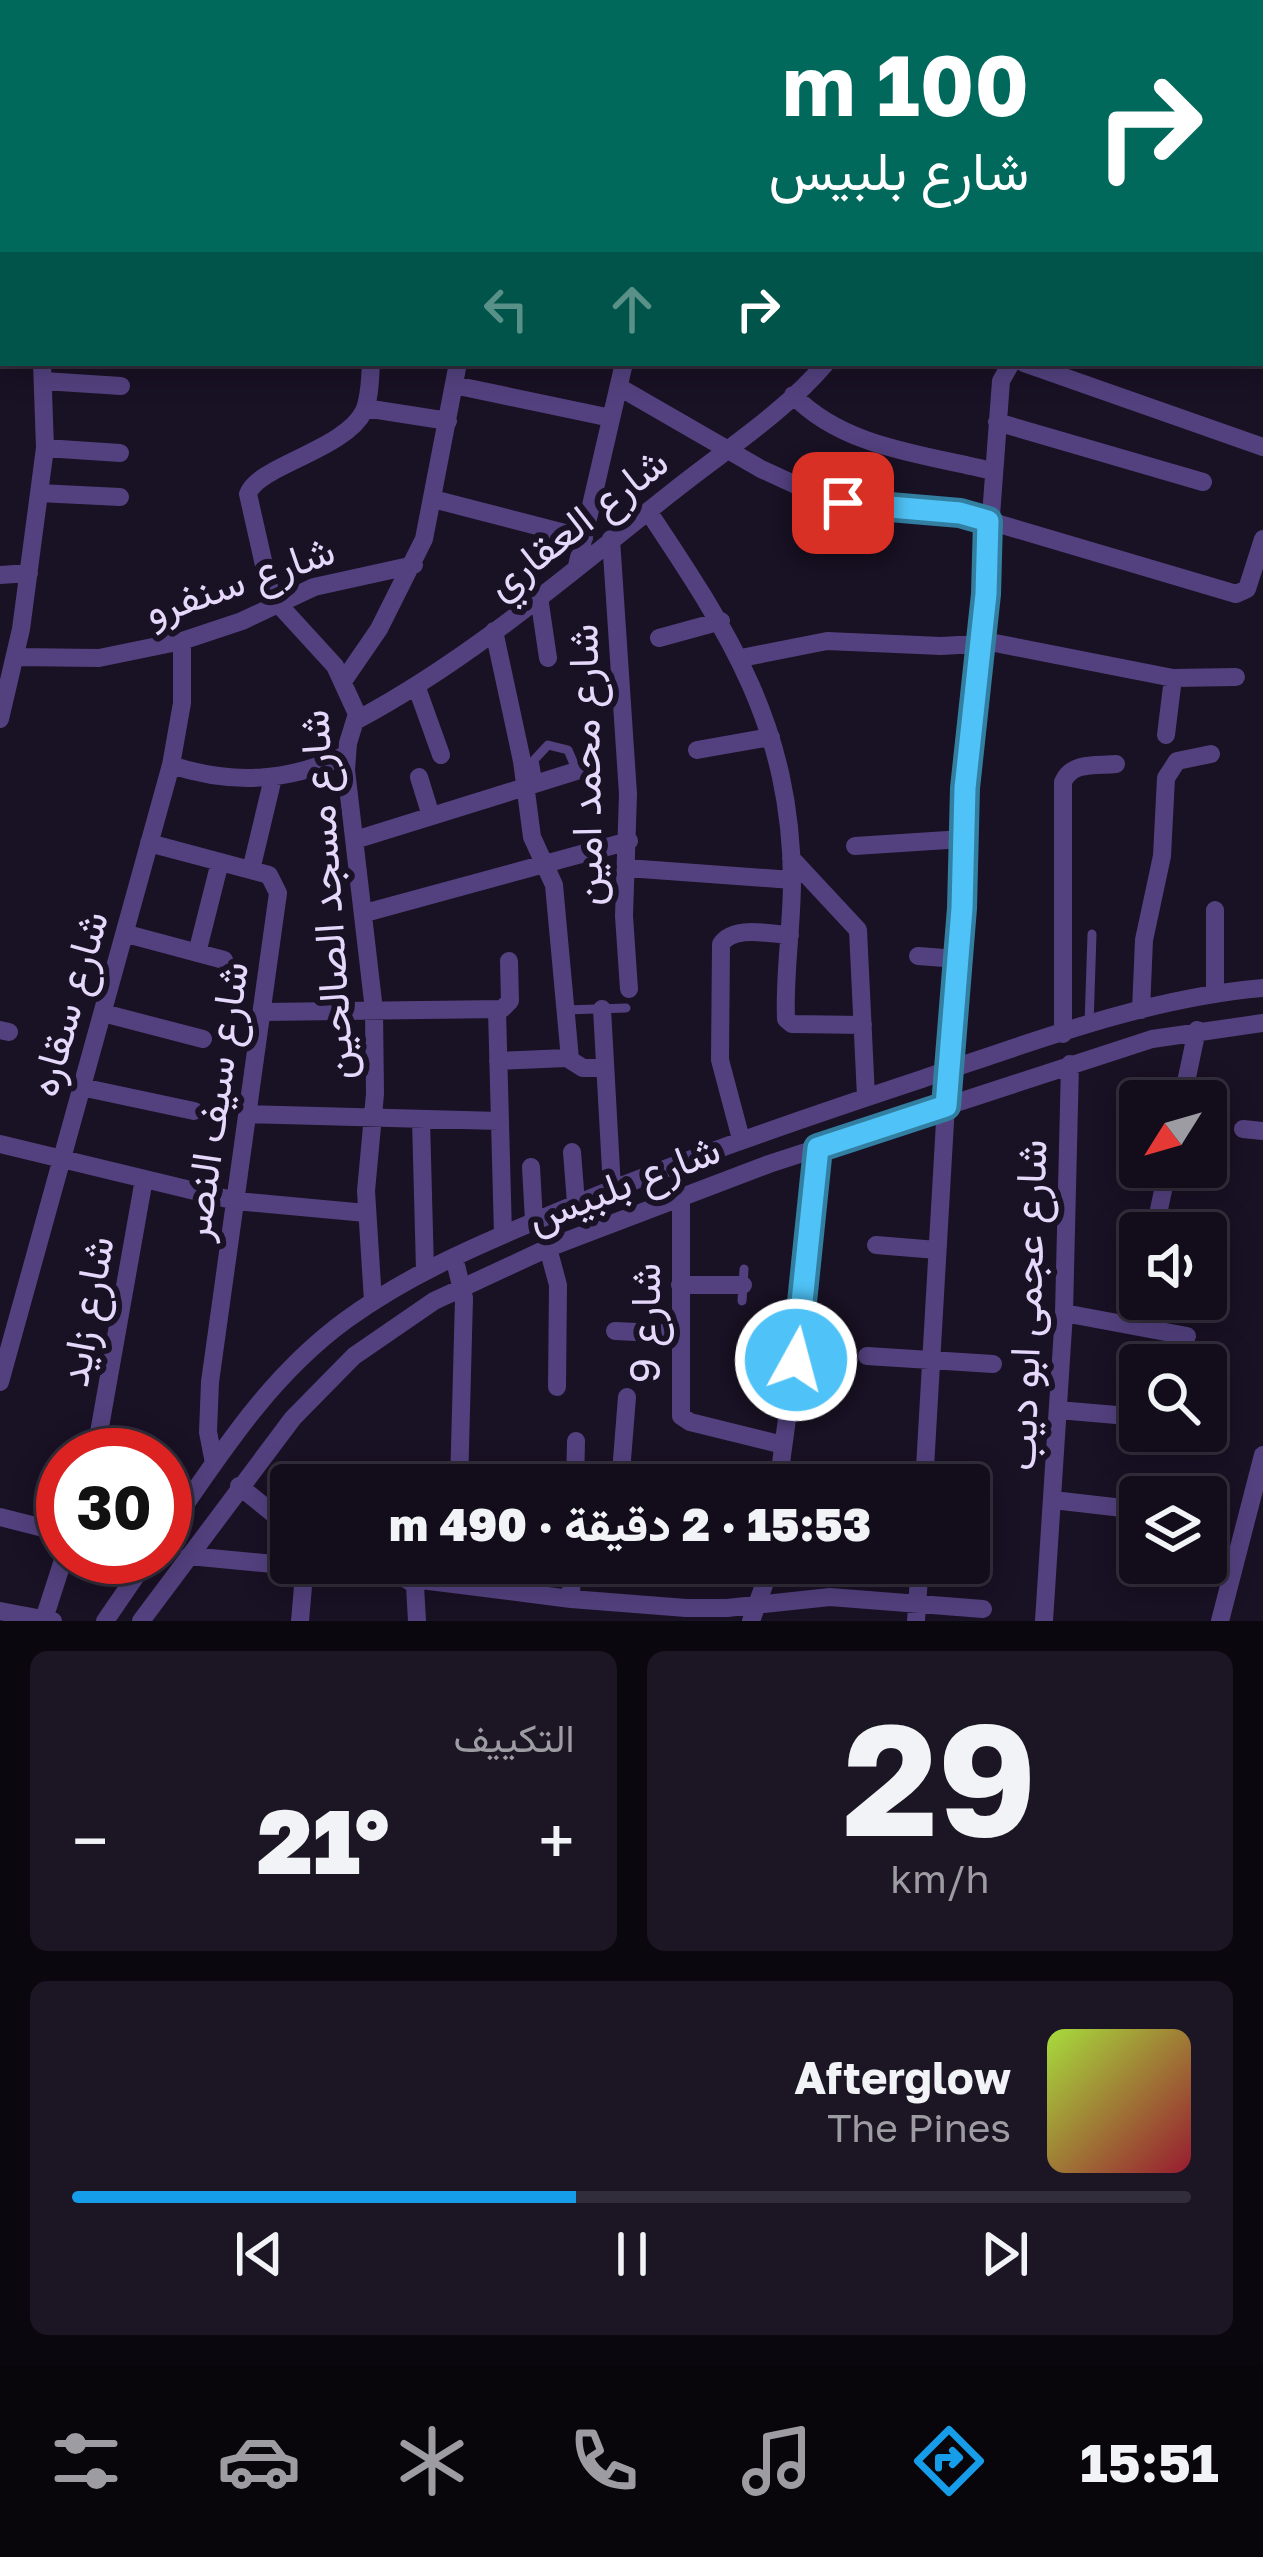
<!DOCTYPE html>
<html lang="ar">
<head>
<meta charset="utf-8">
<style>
  body { margin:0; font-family:"Golos Text",Vazirmatn,sans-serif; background:#1c1624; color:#f1f3f6; direction:rtl; height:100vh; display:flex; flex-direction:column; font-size:45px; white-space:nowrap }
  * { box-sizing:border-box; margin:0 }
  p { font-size:39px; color:#9d9ca3 }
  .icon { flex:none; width:66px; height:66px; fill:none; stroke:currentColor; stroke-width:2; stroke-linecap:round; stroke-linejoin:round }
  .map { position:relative; height:1621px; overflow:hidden; direction:ltr }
  .drawer { display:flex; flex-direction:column; gap:30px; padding:30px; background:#0a070f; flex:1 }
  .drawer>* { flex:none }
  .guide { position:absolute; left:0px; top:0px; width:1263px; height:366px; box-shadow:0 6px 30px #0003,0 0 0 3px #322d3a; direction:rtl; background:#00695c; color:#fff; overflow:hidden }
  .needle { width:78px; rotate:233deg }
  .controls { position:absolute; left:1119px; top:1080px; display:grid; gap:24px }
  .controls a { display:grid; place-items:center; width:108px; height:108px; border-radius:12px; background:#130d1b; box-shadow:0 6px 30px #0003,0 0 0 3px #322d3a; font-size:60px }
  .speed { position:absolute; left:36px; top:1428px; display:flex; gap:24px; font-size:60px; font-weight:700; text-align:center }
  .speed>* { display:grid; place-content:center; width:156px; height:156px; border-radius:50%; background:#130d1b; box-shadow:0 6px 30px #0003,0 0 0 3px #322d3a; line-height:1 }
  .speed .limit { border:18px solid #d22; background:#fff; color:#111 }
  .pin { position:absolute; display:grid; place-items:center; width:102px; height:102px; color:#fff; margin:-51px; border-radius:24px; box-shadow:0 6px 18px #0006 }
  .me { position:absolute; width:132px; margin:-66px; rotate:7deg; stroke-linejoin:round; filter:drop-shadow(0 0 9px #0008) }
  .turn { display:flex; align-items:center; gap:42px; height:252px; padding:0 36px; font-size:54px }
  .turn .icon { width:156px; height:156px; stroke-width:2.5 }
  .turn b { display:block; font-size:84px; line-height:102px }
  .lanes { display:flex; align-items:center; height:114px; padding:0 36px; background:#0003; justify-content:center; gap:60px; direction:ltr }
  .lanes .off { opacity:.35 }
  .big { font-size:90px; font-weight:800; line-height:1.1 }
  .drawer .tile { flex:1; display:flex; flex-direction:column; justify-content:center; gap:18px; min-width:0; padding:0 42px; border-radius:18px; background:#1c1624 }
  .drawer .dial { align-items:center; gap:0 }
  .dial b { font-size:156px; line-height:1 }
  .song { display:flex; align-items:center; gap:36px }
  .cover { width:144px; height:144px; border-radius:18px; background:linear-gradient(135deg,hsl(80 70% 55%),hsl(350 70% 35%)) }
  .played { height:12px; border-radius:6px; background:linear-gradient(90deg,#169de9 45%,#322d3a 45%) }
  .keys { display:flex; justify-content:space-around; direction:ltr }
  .heat { display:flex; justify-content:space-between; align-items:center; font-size:66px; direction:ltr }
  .drawer .tiles { flex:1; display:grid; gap:30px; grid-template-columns:1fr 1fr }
  .tile:last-child { grid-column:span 2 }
  .trip { position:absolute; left:270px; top:1464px; width:720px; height:120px; border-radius:12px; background:#130d1b; box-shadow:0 6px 30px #0003,0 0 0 3px #322d3a; font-weight:800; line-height:120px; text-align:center; direction:rtl }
  .menu { display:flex; height:192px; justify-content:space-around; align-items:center; background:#08050b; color:#9d9ca3 }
  .menu .icon { width:84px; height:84px }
  .menu .active { color:#169de9 }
  .menu b { font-size:54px; color:#f1f3f6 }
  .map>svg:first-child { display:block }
</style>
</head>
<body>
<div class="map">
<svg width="1263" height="1621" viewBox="0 0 1263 1621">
  <rect width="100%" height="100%" fill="#191124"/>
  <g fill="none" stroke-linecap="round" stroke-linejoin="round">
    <!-- service -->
    <path stroke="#53417f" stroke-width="9" d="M 538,783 L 534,760 L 548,745 L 568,750 L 577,771
      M 566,1010 L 626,1008
      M 1089,1025 L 1092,934
      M 742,1301 L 744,1269"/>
    <!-- minor -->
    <path stroke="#53417f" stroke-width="18" d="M 4,0 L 4,3
      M 891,0 L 891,3
      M 66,3 L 67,0
      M 294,3 L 294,0
      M 551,3 L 552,0
      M 991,3 L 992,0
      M 1134,3 L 1134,0
      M 1260,53 L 1263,54
      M 0,168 L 3,168
      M 1260,173 L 1263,174
      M 1260,317 L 1263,318
      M 371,363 C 370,379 370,397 364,411 C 345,450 257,466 248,494 L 271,596 L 335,666 L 357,714 L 348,743 L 346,770 L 374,1010 L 375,1094 L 366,1191 L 373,1301
      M 1024,363 L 1263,447
      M 44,381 L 121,386
      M 454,385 L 611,418
      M 619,387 L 761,469 L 822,497 L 865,507 L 969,515 L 1236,594 L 1247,589 L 1263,539
      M 793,395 C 844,448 924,454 992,471
      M 365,408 L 448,421
      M 997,422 L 1203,482
      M 45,448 L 120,453
      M 39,493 L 120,497
      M 433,499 L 584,538
      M 648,511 C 730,634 791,727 792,881 C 792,927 784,974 786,1019 L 792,1024 L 863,1025
      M 611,539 L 628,794 L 624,916 L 629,989
      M 577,566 L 624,363
      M 0,575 L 29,573
      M 539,597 L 548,658
      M 494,631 L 522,761 L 532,837 L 554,885 L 570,1059
      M 659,638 L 721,621
      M 16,657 L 99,658 L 182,641 L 242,621 L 314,587 L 414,565
      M 741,658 L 827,641 L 941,646 L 995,643 L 1173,678 L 1236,677
      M 344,680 L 379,629 L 424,539 L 458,363
      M 417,688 L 441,755
      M 0,719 L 21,629 L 45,448 L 42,363
      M 357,720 C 471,659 570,573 671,493 C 722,452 784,413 826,363
      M 1166,735 L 1173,678
      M 697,750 L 771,737
      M 171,765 C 232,785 287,782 346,755
      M 419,777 L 431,816
      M 355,840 L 583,769
      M 149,843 L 269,875 L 278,893 L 210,1382 L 208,1432 L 214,1463
      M 855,846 L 963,839
      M 791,858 L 858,930 L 866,1097
      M 627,868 L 792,880
      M 251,870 L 273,778
      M 365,913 L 629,841
      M 127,934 L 224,960
      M 197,953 L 220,862
      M 918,956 L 958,959
      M 1215,994 L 1215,910
      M 602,1009 L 612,1188
      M 497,1010 L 503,1235
      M 1141,1010 L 1144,940 L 1162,856 L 1166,778 L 1177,761 L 1211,754
      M 262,1012 L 502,1009 L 510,1001 L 509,961
      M 103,1013 L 203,1039
      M 0,1030 L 9,1032
      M 1063,1034 L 1063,782 C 1072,761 1097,766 1116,764
      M 498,1061 L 567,1058 L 583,1068 L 605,1068
      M 81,1087 L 194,1111
      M 1182,1101 L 1197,1030
      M 248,1114 L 500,1121
      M 421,1120 L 425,1270
      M 1243,1129 L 1263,1131
      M 741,1139 L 720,1060 L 721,944 C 734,925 768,934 790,935
      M 0,1144 L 236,1201 L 366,1213
      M 572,1152 L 576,1203
      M 531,1167 L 534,1221
      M 681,1196 L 681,1416 L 690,1422 L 783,1445
      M 1154,1233 L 1168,1167
      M 876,1245 L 937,1250
      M 548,1248 L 558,1285 L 557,1387
      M 454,1257 L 464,1298 L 459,1485
      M 680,1285 L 743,1285
      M 1064,1313 L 1187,1336
      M 1134,1326 L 1140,1297
      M 615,1331 L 680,1334
      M 867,1356 L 993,1364
      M 0,1382 L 171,765 L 182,703 L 182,641
      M 1058,1410 L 1140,1417
      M 95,1455 L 144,1179
      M 360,1471 L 459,1476
      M 575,1485 L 576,1441
      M 620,1485 L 627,1397
      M 778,1485 L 807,1272 L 817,1148
      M 924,1485 L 948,1070 L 962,923 L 965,789 L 984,610 L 1001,381 L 1011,363
      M 239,1486 L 291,1528
      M 1053,1500 L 1140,1510
      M 0,1517 L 63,1533
      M 165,1534 C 219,1456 268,1377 346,1320 C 405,1277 471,1248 538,1220 C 664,1166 792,1122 922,1079 C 1032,1042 1146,998 1263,988
      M 189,1556 L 305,1567
      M 381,1563 C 389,1579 405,1573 415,1586 L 417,1621
      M 405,1578 L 571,1599 L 686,1608 L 727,1608 L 830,1597 L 983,1609
      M 571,1599 L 572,1563
      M 0,1611 L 53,1621
      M 44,1619 L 64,1557
      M 105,1621 L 149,1557
      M 141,1621 L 293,1418 L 354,1356 L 434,1301 L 548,1248 L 769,1164 L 1152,1039 L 1263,1023
      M 300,1621 L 305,1563
      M 751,1621 L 772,1563
      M 916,1621 L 920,1563
      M 1044,1621 L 1064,1313 L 1070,1064
      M 1220,1621 L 1263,1455"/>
  </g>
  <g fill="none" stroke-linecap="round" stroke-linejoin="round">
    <!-- route casing -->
    <g stroke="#337fa1" stroke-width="30">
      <path id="route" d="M 796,1360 L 818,1148 L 946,1106 L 962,908 L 965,788 L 986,594 L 988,521 L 960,513 L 843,503"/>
    </g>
    <!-- route -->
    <use href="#route" stroke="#4fc3f7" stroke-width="21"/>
  </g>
  <g text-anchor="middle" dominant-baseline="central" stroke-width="12" stroke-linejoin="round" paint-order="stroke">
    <!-- street labels -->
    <g font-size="42" fill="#e5d8fb" stroke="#191124">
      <text transform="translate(576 522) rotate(-38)">شارع العقاري</text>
      <text transform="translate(239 579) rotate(-19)">شارع سنفرو</text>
      <text transform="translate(584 765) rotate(-91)">شارع محمد امين</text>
      <text transform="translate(325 895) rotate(-94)">شارع مسجد الصالحين</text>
      <text transform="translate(67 1003) rotate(-74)">شارع سقاره</text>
      <text transform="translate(213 1101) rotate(-82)">شارع سيف النصر</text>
      <text transform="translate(623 1182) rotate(-21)">شارع بلبيس</text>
      <text transform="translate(1025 1305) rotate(-88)">شارع عجمى ابو ديب</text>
      <text transform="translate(85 1311) rotate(-80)">شارع زايد</text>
      <text transform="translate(644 1323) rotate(-90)">شارع 9</text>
    </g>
  </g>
</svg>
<div class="controls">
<a><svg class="needle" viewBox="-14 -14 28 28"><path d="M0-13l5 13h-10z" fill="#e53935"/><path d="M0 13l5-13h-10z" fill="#9d9ca3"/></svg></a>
<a><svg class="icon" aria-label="sound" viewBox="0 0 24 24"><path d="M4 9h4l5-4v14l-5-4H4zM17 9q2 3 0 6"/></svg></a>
<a><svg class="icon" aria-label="search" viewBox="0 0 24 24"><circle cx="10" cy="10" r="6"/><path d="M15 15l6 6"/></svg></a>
<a><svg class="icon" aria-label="layers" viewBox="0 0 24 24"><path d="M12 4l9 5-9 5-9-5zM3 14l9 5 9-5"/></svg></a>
</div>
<div class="speed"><div class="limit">30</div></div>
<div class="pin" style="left:843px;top:503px;background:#d93025"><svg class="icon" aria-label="arrive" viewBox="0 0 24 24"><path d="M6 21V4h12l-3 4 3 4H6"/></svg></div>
<svg class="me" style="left:796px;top:1360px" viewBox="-20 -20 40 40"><circle r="17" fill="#4fc3f7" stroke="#fff" stroke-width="3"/><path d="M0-11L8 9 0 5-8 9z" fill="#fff"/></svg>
<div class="trip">15:53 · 2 دقيقة · 490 m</div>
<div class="guide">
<div class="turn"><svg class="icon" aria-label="right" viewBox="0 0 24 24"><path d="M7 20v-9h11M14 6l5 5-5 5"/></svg><div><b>100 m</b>شارع بلبيس</div></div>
<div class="lanes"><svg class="icon off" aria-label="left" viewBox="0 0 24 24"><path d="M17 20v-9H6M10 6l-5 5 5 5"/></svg><svg class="icon off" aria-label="ahead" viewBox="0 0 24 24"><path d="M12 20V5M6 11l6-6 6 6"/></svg><svg class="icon" aria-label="right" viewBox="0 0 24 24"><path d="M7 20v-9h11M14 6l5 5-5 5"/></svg></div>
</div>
</div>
<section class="drawer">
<div class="tiles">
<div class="tile dial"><b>29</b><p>km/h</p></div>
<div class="tile"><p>التكييف</p>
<div class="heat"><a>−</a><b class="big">21°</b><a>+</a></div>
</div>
<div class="tile">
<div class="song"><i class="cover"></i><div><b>Afterglow</b><p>The Pines</p></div></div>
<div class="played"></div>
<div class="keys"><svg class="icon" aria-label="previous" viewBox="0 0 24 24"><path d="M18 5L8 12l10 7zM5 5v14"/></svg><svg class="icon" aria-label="pause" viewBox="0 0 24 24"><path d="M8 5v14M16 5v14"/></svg><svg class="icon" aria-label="next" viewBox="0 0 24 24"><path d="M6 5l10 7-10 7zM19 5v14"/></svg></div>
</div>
</div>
</section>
<nav class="menu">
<b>15:51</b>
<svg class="icon active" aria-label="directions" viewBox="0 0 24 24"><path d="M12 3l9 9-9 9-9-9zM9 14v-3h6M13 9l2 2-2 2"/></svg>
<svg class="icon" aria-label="music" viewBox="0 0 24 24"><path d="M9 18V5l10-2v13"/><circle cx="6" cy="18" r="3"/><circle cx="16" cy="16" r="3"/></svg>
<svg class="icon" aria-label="phone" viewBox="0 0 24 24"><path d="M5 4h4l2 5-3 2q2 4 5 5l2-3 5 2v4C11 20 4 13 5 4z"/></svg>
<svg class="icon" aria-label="climate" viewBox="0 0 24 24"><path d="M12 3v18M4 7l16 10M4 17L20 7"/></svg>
<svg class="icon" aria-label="car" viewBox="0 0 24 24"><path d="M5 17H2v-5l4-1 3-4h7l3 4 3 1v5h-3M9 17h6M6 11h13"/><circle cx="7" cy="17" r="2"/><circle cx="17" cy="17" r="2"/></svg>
<svg class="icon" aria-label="filters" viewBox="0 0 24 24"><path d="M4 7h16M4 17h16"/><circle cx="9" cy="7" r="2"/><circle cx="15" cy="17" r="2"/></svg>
</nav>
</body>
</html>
